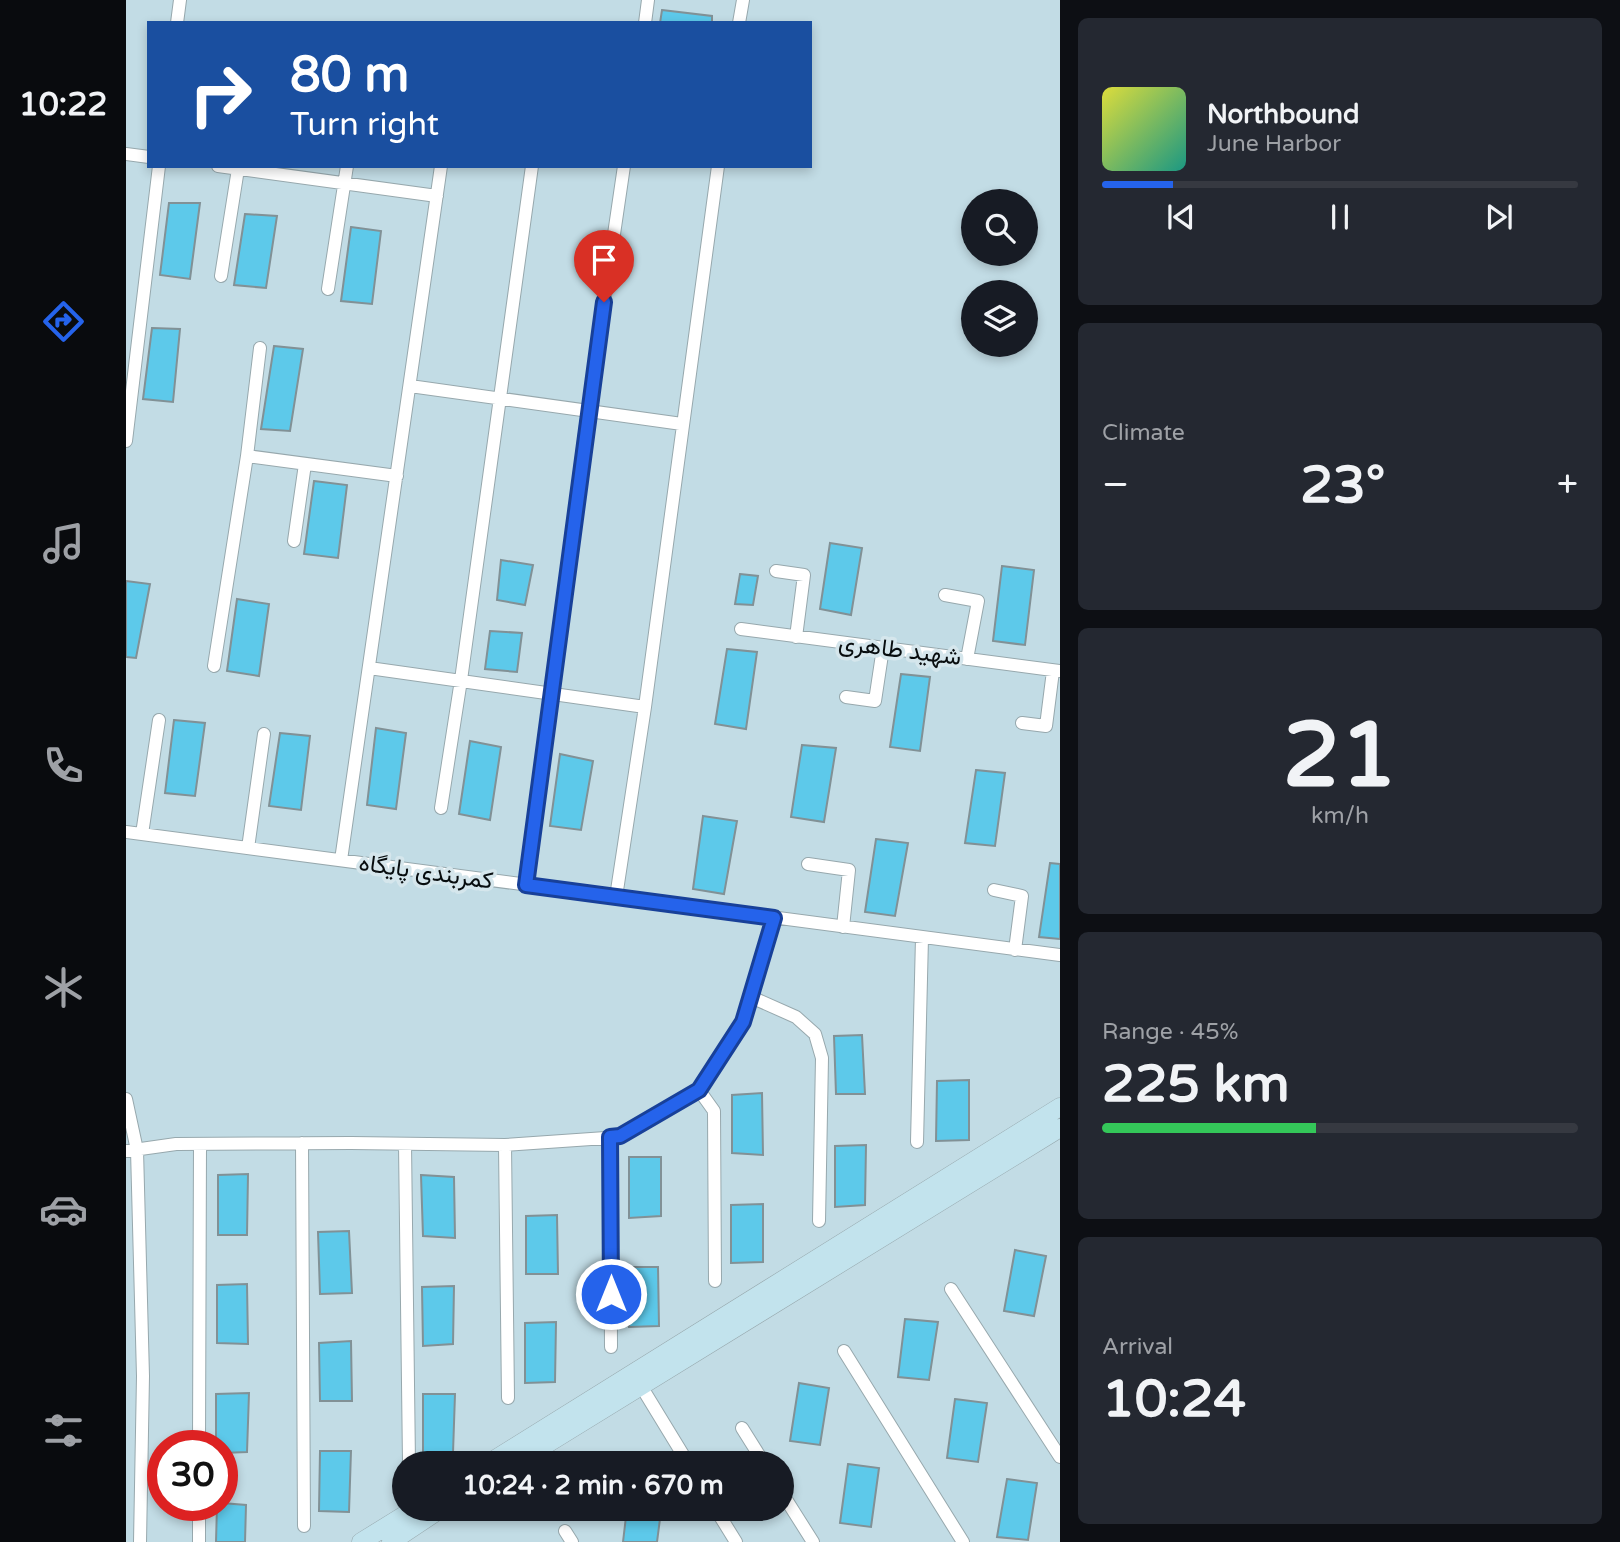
<!DOCTYPE html>
<html lang="en">
<head>
<meta charset="utf-8">
<style>
  body { margin:0; font-family:"Varela Round",Vazirmatn,sans-serif; background:#242831; color:#f1f3f6; height:100vh; display:flex; flex-direction:column; font-size:26px; white-space:nowrap }
  * { box-sizing:border-box; margin:0 }
  p { font-size:23px; color:#9ea1a6 }
  .icon { flex:none; width:38px; height:38px; fill:none; stroke:currentColor; stroke-width:2; stroke-linecap:round; stroke-linejoin:round }
  .map { position:relative; flex:1; overflow:hidden }
  .side { display:flex; flex-direction:column; gap:18px; padding:18px; background:#0d0f14; width:560px }
  .side>* { flex:none }
  .top-card { position:absolute; left:21px; top:21px; width:665px; height:147px; border-radius:0px; box-shadow:0 4px 10px #0003; background:#1a4fa0; color:#fff; overflow:hidden }
  .buttons { position:absolute; left:835px; top:189px; display:grid; gap:14px }
  .buttons a { display:grid; place-items:center; width:77px; height:77px; border-radius:50%; background:#171b24; box-shadow:0 4px 10px #0003; font-size:35px }
  .speed { position:absolute; left:21px; top:1430px; display:flex; gap:14px; font-size:35px; font-weight:700; text-align:center }
  .speed>* { display:grid; place-content:center; width:91px; height:91px; border-radius:50%; background:#171b24; box-shadow:0 4px 10px #0003; line-height:1 }
  .speed .limit { border:10px solid #d22; background:#fff; color:#111 }
  .pin { position:absolute; display:grid; place-items:center; width:60px; height:60px; color:#fff; margin:-72px -30px; border-radius:50% 50% 50% 0; rotate:-45deg; box-shadow:0 0 7px #0007 }
  .pin .icon { rotate:45deg }
  .me { position:absolute; width:77px; margin:-38px; rotate:0deg; stroke-linejoin:round; filter:drop-shadow(0 0 5px #0008) }
  .turn { display:flex; align-items:center; gap:24px; height:147px; padding:0 28px; font-size:32px }
  .turn .icon { width:91px; height:91px; stroke-width:2.5 }
  .turn b { display:block; font-size:49px; line-height:60px }
  .big { font-size:52px; font-weight:800; line-height:1.1 }
  .side .card { flex:1; display:flex; flex-direction:column; justify-content:center; gap:10px; min-width:0; padding:0 24px; border-radius:10px; background:#242831 }
  .side .dial { align-items:center; gap:0 }
  .dial b { font-size:91px; line-height:1 }
  .song { display:flex; align-items:center; gap:21px }
  .cover { width:84px; height:84px; border-radius:10px; background:linear-gradient(135deg,hsl(60 70% 55%),hsl(170 70% 35%)) }
  .played { height:7px; border-radius:4px; background:linear-gradient(90deg,#2563eb 15%,#363941 15%) }
  .keys { display:flex; justify-content:space-around; direction:ltr }
  .heat { display:flex; justify-content:space-between; align-items:center; font-size:38px; direction:ltr }
  .charge { height:10px; border-radius:5px; background:linear-gradient(90deg,#34c759 45%,#363941 0) }
  .trip { position:absolute; left:266px; top:1451px; width:402px; height:70px; border-radius:35px; background:#171b24; box-shadow:0 4px 10px #0003; font-weight:800; line-height:70px; text-align:center }
  main { display:flex; flex:1; min-height:0 }
  .tab-bar { display:flex; flex-direction:column; width:126px; justify-content:space-around; align-items:center; background:#090b0e; color:#9ea1a6 }
  .tab-bar .icon { width:49px; height:49px }
  .tab-bar .active { color:#2563eb }
  .tab-bar b { font-size:32px; color:#f1f3f6 }
  .map>svg:first-child { display:block }
</style>
</head>
<body>
<main>
<nav class="tab-bar">
<b>10:22</b>
<svg class="icon active" aria-label="directions" viewBox="0 0 24 24"><path d="M12 3l9 9-9 9-9-9zM9 14v-3h6M13 9l2 2-2 2"/></svg>
<svg class="icon" aria-label="music" viewBox="0 0 24 24"><path d="M9 18V5l10-2v13"/><circle cx="6" cy="18" r="3"/><circle cx="16" cy="16" r="3"/></svg>
<svg class="icon" aria-label="phone" viewBox="0 0 24 24"><path d="M5 4h4l2 5-3 2q2 4 5 5l2-3 5 2v4C11 20 4 13 5 4z"/></svg>
<svg class="icon" aria-label="climate" viewBox="0 0 24 24"><path d="M12 3v18M4 7l16 10M4 17L20 7"/></svg>
<svg class="icon" aria-label="car" viewBox="0 0 24 24"><path d="M5 17H2v-5l4-1 3-4h7l3 4 3 1v5h-3M9 17h6M6 11h13"/><circle cx="7" cy="17" r="2"/><circle cx="17" cy="17" r="2"/></svg>
<svg class="icon" aria-label="filters" viewBox="0 0 24 24"><path d="M4 7h16M4 17h16"/><circle cx="9" cy="7" r="2"/><circle cx="15" cy="17" r="2"/></svg>
</nav>
<div class="map">
<svg width="934" height="1542" viewBox="0 0 934 1542">
  <rect width="100%" height="100%" fill="#d5e6ec"/>
  <!-- built -->
  <path fill="#c2dce5" fill-rule="evenodd" d="M 0,0 L 934,0 L 934,1542 L 0,1542 ZM 23,23 L 684,23 L 684,166 L 23,166 ZM 847,201 L 900,201 L 900,254 L 847,254 ZM 847,292 L 900,292 L 900,345 L 847,345 ZM 37,1446 L 96,1446 L 96,1505 L 37,1505 ZM 278,1463 L 656,1463 L 656,1508 L 278,1508 Z"/>
  <!-- building -->
  <path fill="#5dc9ea" stroke="#819196" stroke-width="2" d="M 536,10 L 586,16 L 586,23 L 534,23 Z
    M 43,203 L 74,203 L 64,279 L 34,275 Z
    M 119,214 L 151,216 L 140,288 L 108,285 Z
    M 225,227 L 255,231 L 246,304 L 215,301 Z
    M 26,328 L 54,329 L 47,402 L 17,399 Z
    M 148,346 L 177,349 L 164,431 L 135,429 Z
    M 188,481 L 221,485 L 212,558 L 178,554 Z
    M 704,543 L 736,548 L 725,615 L 694,609 Z
    M 375,560 L 407,565 L 399,605 L 371,600 Z
    M 876,566 L 908,570 L 899,645 L 867,641 Z
    M 614,574 L 632,576 L 627,605 L 609,604 Z
    M 0,581 L 24,584 L 10,658 L 0,657 Z
    M 111,599 L 143,604 L 133,676 L 101,671 Z
    M 364,631 L 396,633 L 391,672 L 359,669 Z
    M 601,649 L 631,652 L 620,729 L 589,724 Z
    M 775,674 L 804,677 L 794,751 L 764,747 Z
    M 48,720 L 79,723 L 69,796 L 39,793 Z
    M 250,728 L 280,733 L 270,809 L 241,805 Z
    M 154,733 L 184,736 L 175,810 L 143,806 Z
    M 344,741 L 375,747 L 364,820 L 333,814 Z
    M 676,745 L 710,748 L 698,822 L 665,817 Z
    M 434,754 L 467,761 L 455,830 L 424,826 Z
    M 850,770 L 879,773 L 869,846 L 839,843 Z
    M 577,816 L 611,821 L 598,894 L 567,889 Z
    M 750,839 L 782,843 L 769,916 L 739,912 Z
    M 924,863 L 934,864 L 934,939 L 913,937 Z
    M 736,1035 L 739,1094 L 710,1094 L 708,1036 Z
    M 843,1080 L 843,1140 L 810,1141 L 811,1081 Z
    M 636,1093 L 637,1155 L 606,1153 L 606,1095 Z
    M 740,1145 L 739,1205 L 709,1207 L 709,1146 Z
    M 503,1157 L 535,1157 L 535,1216 L 503,1218 Z
    M 122,1174 L 121,1235 L 92,1235 L 92,1175 Z
    M 295,1175 L 328,1177 L 329,1238 L 297,1236 Z
    M 637,1204 L 637,1262 L 605,1263 L 605,1205 Z
    M 431,1215 L 432,1274 L 400,1274 L 400,1216 Z
    M 223,1231 L 226,1293 L 194,1294 L 192,1232 Z
    M 889,1250 L 920,1256 L 908,1316 L 878,1311 Z
    M 501,1267 L 532,1267 L 533,1326 L 503,1327 Z
    M 121,1284 L 122,1344 L 91,1343 L 91,1285 Z
    M 328,1286 L 327,1344 L 297,1346 L 296,1287 Z
    M 779,1319 L 812,1322 L 803,1380 L 772,1377 Z
    M 430,1322 L 429,1382 L 399,1383 L 399,1323 Z
    M 225,1341 L 226,1401 L 194,1401 L 193,1343 Z
    M 673,1383 L 703,1388 L 694,1445 L 664,1441 Z
    M 123,1393 L 121,1452 L 96,1453 L 96,1446 L 90,1446 L 90,1394 Z
    M 297,1394 L 329,1394 L 327,1453 L 297,1454 Z
    M 829,1399 L 861,1403 L 852,1462 L 821,1458 Z
    M 194,1451 L 225,1451 L 223,1512 L 193,1511 Z
    M 722,1464 L 753,1468 L 745,1527 L 714,1523 Z
    M 881,1479 L 911,1483 L 902,1540 L 871,1537 Z
    M 96,1503 L 120,1505 L 119,1542 L 90,1542 L 91,1505 Z
    M 501,1508 L 535,1511 L 531,1542 L 497,1542 Z"/>
  <g fill="none" stroke-linecap="round" stroke-linejoin="round">
    <!-- street casing -->
    <g stroke="#97a8ad" stroke-width="14">
      <path id="street" d="M 51,23 L 54,0
        M 519,23 L 522,0
        M 613,23 L 617,0
        M 0,154 L 23,157
        M 92,166 L 311,196
        M 95,276 L 112,169
        M 202,289 L 221,166
        M 284,386 L 556,424
        M 0,441 L 33,166
        M 121,456 L 271,476
        M 168,541 L 179,464
        M 650,571 L 678,575 L 670,637
        M 819,595 L 852,601 L 841,659
        M 615,629 L 934,671
        M 88,666 L 121,456 L 134,348
        M 243,668 L 519,707
        M 720,697 L 749,701 L 757,648
        M 896,723 L 920,726 L 927,671
        M 315,808 L 335,680 L 406,166
        M 0,832 L 934,955
        M 16,834 L 33,720
        M 122,848 L 138,734
        M 215,860 L 315,166
        M 682,864 L 723,870 L 717,927
        M 400,885 L 460,425 L 498,166
        M 868,890 L 896,896 L 889,950
        M 490,897 L 519,707 L 592,166
        M 625,997 L 670,1017 L 689,1034 L 696,1058 L 693,1221
        M 573,1090 L 588,1111 L 589,1281
        M 0,1099 L 11,1150 L 17,1376 L 14,1542
        M 484,1137 L 485,1347
        M 791,1142 L 796,938
        M 176,1143 L 178,1526
        M 279,1144 L 283,1463
        M 379,1145 L 382,1398
        M 0,1151 L 50,1144 L 225,1143 L 379,1145 L 494,1137 L 573,1090 L 617,1022 L 648,918
        M 825,1289 L 934,1457
        M 718,1351 L 837,1542
        M 515,1386 L 562,1463
        M 616,1428 L 638,1463
        M 73,1446 L 74,1144
        M 656,1493 L 687,1542
        M 589,1508 L 610,1542
        M 439,1531 L 446,1542
        M 73,1542 L 73,1505"/>
    </g>
    <!-- secondary casing -->
    <g stroke="#97a8ad" stroke-width="19">
      <path id="secondary" d="M 363,1463 L 934,1107
        M 390,1463 L 934,1128
        M 235,1542 L 290,1508
        M 265,1542 L 316,1508"/>
    </g>
    <!-- street -->
    <use href="#street" stroke="#fff" stroke-width="12"/>
    <!-- secondary -->
    <use href="#secondary" stroke="#c2e3ed" stroke-width="18"/>
  </g>
  <g fill="none" stroke-linecap="round" stroke-linejoin="round">
    <!-- route casing -->
    <g stroke="#184099" stroke-width="18">
      <path id="route" d="M 478,302 L 400,885 L 648,918 L 617,1022 L 573,1090 L 494,1136 L 484,1137 L 485,1294"/>
    </g>
    <!-- route -->
    <use href="#route" stroke="#2563eb" stroke-width="12"/>
  </g>
  <g text-anchor="middle" dominant-baseline="central" stroke-width="7" stroke-linejoin="round" paint-order="stroke">
    <!-- street labels -->
    <g font-size="24" fill="#080d0f" stroke="#d5e6ec">
      <text transform="translate(774 650) rotate(7)">شهید طاهری</text>
      <text transform="translate(300 872) rotate(8)">کمربندی پایگاه</text>
    </g>
  </g>
</svg>
<div class="buttons">
<a><svg class="icon" aria-label="search" viewBox="0 0 24 24"><circle cx="10" cy="10" r="6"/><path d="M15 15l6 6"/></svg></a>
<a><svg class="icon" aria-label="layers" viewBox="0 0 24 24"><path d="M12 4l9 5-9 5-9-5zM3 14l9 5 9-5"/></svg></a>
</div>
<div class="speed"><div class="limit">30</div></div>
<div class="pin" style="left:478px;top:302px;background:#d93025"><svg class="icon" aria-label="arrive" viewBox="0 0 24 24"><path d="M6 21V4h12l-3 4 3 4H6"/></svg></div>
<svg class="me" style="left:485px;top:1294px" viewBox="-20 -20 40 40"><circle r="17" fill="#2563eb" stroke="#fff" stroke-width="3"/><path d="M0-11L8 9 0 5-8 9z" fill="#fff"/></svg>
<div class="trip">10:24 · 2 min · 670 m</div>
<div class="top-card">
<div class="turn"><svg class="icon" aria-label="right" viewBox="0 0 24 24"><path d="M7 20v-9h11M14 6l5 5-5 5"/></svg><div><b>80 m</b>Turn right</div></div>
</div>
</div>
<section class="side">
<div class="card">
<div class="song"><i class="cover"></i><div><b>Northbound</b><p>June Harbor</p></div></div>
<div class="played"></div>
<div class="keys"><svg class="icon" aria-label="previous" viewBox="0 0 24 24"><path d="M18 5L8 12l10 7zM5 5v14"/></svg><svg class="icon" aria-label="pause" viewBox="0 0 24 24"><path d="M8 5v14M16 5v14"/></svg><svg class="icon" aria-label="next" viewBox="0 0 24 24"><path d="M6 5l10 7-10 7zM19 5v14"/></svg></div>
</div>
<div class="card"><p>Climate</p>
<div class="heat"><a>−</a><b class="big">23°</b><a>+</a></div>
</div>
<div class="card dial"><b>21</b><p>km/h</p></div>
<div class="card"><p>Range · 45%</p><b class="big">225 km</b><div class="charge"></div></div>
<div class="card"><p>Arrival</p><b class="big">10:24</b></div>
</section>
</main>
</body>
</html>
